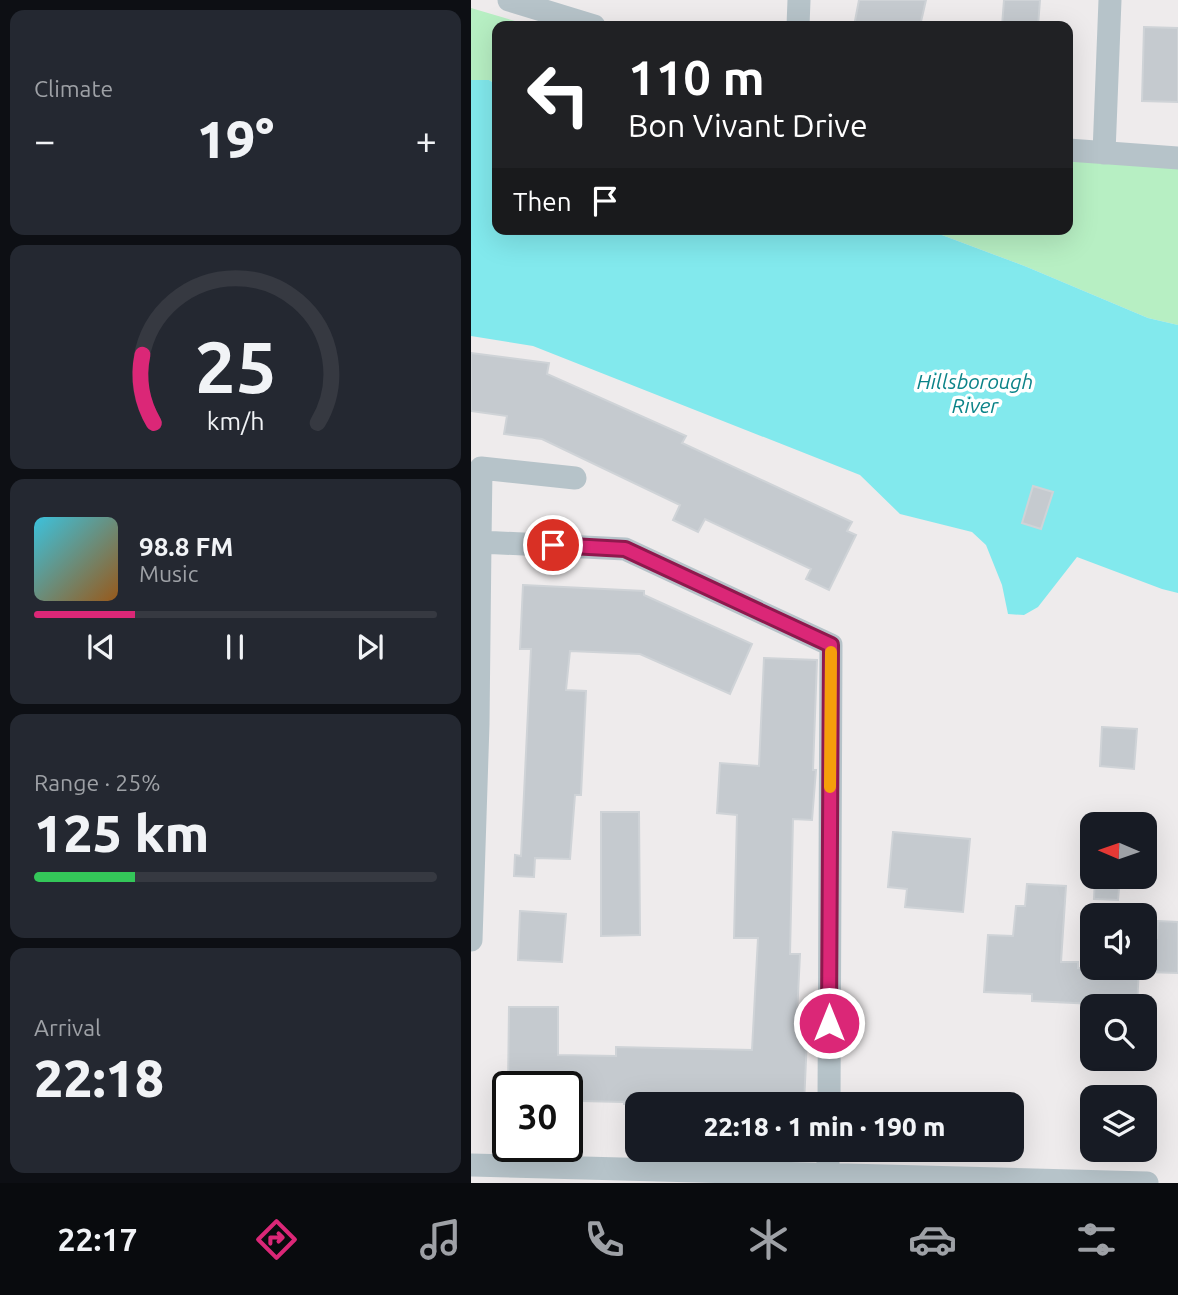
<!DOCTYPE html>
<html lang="en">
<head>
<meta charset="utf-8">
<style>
  body { margin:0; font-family:Ubuntu,sans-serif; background:#242831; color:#f1f3f6; height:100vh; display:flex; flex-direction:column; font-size:26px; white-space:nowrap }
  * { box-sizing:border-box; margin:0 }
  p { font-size:23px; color:#9ea1a6 }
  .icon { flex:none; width:38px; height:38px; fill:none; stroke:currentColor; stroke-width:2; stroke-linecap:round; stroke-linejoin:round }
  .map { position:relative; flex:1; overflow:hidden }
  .drawer { display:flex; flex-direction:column; gap:10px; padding:10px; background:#0d0f14; width:471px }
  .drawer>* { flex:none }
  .banner { position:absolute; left:21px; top:21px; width:581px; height:214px; border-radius:14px; box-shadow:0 7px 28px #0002; background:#202124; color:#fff; overflow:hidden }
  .needle { width:46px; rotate:272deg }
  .fabs { position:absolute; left:609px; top:812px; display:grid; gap:14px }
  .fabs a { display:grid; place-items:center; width:77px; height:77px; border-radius:14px; background:#171b24; box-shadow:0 7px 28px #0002; font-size:35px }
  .speed { position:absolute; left:21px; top:1071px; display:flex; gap:14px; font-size:35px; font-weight:700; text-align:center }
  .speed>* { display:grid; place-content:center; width:91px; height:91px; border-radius:50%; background:#171b24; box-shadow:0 7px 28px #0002; line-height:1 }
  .speed .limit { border:4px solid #111; border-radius:10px; background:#fff; color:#111 }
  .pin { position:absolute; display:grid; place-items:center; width:60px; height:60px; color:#fff; margin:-30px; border:4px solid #fff; border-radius:50%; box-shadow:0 2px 7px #0007 }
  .me { position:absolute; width:77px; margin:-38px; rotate:0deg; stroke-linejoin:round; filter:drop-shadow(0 0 5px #0008) }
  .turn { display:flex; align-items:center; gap:24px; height:147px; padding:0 21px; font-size:32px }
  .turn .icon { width:91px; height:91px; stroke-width:2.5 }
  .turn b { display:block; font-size:49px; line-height:60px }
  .then { display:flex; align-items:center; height:66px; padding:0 21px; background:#0003; gap:14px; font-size:26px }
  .big { font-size:52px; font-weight:800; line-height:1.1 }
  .drawer .tile { flex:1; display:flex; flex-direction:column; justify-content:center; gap:10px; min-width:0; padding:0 24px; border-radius:14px; background:#242831 }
  .drawer .dial { align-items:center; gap:0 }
  .dial svg { height:182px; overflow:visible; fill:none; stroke:#363941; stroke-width:7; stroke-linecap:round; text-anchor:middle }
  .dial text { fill:#f1f3f6; stroke:none }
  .song { display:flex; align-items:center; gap:21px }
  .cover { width:84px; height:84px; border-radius:10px; background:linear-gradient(135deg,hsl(190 70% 55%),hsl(30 70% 35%)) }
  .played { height:7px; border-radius:4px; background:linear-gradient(90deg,#db2777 25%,#363941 25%) }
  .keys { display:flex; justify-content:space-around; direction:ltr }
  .heat { display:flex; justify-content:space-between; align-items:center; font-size:38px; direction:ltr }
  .charge { height:10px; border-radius:5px; background:linear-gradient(90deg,#34c759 25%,#363941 0) }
  .trip { position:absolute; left:154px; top:1092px; width:399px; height:70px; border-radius:14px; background:#171b24; box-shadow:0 7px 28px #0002; font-weight:800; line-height:70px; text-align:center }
  .tab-bar { display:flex; height:112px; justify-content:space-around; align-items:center; background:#090b0e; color:#9ea1a6 }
  .tab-bar .icon { width:49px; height:49px }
  .tab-bar .current { color:#db2777 }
  .tab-bar b { font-size:32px; color:#f1f3f6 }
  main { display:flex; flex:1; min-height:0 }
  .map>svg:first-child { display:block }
</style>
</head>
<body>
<main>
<section class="drawer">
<div class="tile"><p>Climate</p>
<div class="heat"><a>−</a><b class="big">19°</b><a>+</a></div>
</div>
<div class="tile dial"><svg viewBox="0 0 100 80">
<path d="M14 69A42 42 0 1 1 86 69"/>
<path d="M14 69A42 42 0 0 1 9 39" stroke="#db2777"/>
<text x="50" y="56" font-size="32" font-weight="700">25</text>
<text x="50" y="72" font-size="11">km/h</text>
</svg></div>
<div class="tile">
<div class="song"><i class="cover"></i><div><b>98.8 FM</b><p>Music</p></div></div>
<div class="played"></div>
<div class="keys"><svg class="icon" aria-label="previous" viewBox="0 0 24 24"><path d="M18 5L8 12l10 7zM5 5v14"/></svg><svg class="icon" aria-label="pause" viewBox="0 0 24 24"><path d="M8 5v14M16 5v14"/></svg><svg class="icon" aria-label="next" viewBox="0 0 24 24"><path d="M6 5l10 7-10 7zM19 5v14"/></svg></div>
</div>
<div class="tile"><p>Range · 25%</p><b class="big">125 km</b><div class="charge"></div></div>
<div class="tile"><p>Arrival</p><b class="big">22:18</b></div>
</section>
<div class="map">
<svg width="708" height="1183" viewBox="0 0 708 1183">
  <rect width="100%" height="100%" fill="#eeebec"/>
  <!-- green -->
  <path fill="#b7efc3" d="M 0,8 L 61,26 L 26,26 L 26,85 L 18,80 L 0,80 Z
    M 597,156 L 707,165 L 707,325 L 677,318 L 556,267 L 455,229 L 597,229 Z"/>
  <!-- water -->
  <path fill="#82e9ed" d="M 0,80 L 18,80 L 26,85 L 26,229 L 455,229 L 556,267 L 677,318 L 707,325 L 707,593 L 691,589 L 606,557 L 567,607 L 553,615 L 537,614 L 531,585 L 515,545 L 501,532 L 429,514 L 389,475 L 62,346 L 0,336 Z"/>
  <!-- building -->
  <path fill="#c5cacf" stroke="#cfd3d7" stroke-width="2" d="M 388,0 L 455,0 L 449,26 L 383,26 Z
    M 533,0 L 569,0 L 567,26 L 531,26 Z
    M 673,27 L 707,28 L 707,102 L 671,101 Z
    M 0,353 L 78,363 L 76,374 L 215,436 L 211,443 L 381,522 L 376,531 L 385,535 L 358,590 L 335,579 L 340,569 L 234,519 L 227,532 L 202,520 L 209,505 L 71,439 L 33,434 L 36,416 L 0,411 Z
    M 562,486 L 582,492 L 570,529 L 551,523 Z
    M 52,585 L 173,591 L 173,595 L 281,644 L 259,694 L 169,654 L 99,651 L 95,690 L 115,691 L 110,795 L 104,795 L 99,859 L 64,858 L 63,877 L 43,876 L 44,855 L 50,856 L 60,649 L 49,649 Z
    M 293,658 L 346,660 L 342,770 L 345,770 L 341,820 L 322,819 L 319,954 L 329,954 L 326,1015 L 337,1016 L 333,1104 L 288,1104 L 288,1101 L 233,1099 L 233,1104 L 153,1104 L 153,1102 L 109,1101 L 109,1087 L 37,1087 L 38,1007 L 87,1007 L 87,1055 L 145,1056 L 145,1047 L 281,1050 L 287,938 L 263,938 L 266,815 L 246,813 L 249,763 L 288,766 Z
    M 631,727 L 666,729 L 663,769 L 629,766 Z
    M 130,812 L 168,812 L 169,935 L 130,936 Z
    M 422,832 L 499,839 L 492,912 L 434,907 L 436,889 L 417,887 Z
    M 624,877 L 649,877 L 647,900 L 623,899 Z
    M 556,884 L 595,886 L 590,962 L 607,962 L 607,968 L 668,968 L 666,1006 L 561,1001 L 561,994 L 513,992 L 517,935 L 542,936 L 545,906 L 554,906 Z
    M 49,911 L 95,914 L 91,962 L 47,960 Z
    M 687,921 L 707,922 L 707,973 L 674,972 L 674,938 L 686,938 Z"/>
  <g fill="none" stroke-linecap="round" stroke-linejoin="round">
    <!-- minor -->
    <path stroke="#b6c3c9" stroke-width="23" d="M 38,0 L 123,26
      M 327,26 L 328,0
      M 597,150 L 708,158
      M 633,153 L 639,0
      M 9,542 L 10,468 L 104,478
      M 0,940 L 7,724 L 9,542 L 154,549 L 360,645 L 358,1104
      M 0,1165 L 676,1183
      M 357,1175 L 357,1150"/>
  </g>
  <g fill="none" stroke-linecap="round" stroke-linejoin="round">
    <!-- route casing -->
    <g stroke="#8e194d" stroke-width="18">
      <path id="route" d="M 82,545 L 154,549 L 360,645 L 358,1023"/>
    </g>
    <!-- route -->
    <use href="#route" stroke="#db2777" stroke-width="12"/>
    <!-- slow -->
    <path stroke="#f59e0b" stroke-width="12" d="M 359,787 L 360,652"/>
  </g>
  <g text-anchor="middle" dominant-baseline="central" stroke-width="7" stroke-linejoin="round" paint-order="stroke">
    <!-- water labels -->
    <g font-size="21" font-style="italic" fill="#0b8388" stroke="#fff">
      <text x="504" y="381">Hillsborough<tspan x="504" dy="24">River</tspan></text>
    </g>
  </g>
</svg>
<div class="fabs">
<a><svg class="needle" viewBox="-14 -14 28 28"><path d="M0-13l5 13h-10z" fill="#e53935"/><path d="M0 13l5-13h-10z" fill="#9ea1a6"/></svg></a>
<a><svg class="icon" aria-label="sound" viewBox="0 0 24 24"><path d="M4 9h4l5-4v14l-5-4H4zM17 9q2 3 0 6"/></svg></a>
<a><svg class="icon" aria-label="search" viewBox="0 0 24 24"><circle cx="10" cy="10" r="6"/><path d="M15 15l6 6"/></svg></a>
<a><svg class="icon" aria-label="layers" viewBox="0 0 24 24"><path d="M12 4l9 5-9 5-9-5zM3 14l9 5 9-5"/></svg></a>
</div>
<div class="speed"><div class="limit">30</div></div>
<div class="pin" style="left:82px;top:545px;background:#d93025"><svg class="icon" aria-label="arrive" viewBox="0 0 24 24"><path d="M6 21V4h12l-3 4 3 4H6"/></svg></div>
<svg class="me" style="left:358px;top:1023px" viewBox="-20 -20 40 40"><circle r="17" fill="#db2777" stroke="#fff" stroke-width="3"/><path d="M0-11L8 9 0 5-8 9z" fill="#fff"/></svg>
<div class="trip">22:18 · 1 min · 190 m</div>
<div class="banner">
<div class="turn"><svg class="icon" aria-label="left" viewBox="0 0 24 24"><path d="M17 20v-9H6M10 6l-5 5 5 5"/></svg><div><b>110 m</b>Bon Vivant Drive</div></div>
<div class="then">Then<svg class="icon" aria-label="arrive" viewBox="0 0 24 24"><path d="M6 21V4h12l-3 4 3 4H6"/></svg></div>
</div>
</div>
</main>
<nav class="tab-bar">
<b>22:17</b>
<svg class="icon current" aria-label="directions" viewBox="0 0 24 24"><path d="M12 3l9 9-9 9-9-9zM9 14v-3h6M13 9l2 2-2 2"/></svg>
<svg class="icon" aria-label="music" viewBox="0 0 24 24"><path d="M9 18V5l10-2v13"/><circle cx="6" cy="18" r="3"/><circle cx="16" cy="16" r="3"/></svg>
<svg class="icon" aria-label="phone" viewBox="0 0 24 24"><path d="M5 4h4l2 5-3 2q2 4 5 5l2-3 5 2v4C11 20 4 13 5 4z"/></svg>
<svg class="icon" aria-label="climate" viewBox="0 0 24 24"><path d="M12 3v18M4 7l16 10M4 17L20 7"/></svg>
<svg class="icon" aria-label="car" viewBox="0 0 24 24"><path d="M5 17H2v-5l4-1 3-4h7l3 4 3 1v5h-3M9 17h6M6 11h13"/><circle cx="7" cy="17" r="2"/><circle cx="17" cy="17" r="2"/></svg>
<svg class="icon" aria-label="filters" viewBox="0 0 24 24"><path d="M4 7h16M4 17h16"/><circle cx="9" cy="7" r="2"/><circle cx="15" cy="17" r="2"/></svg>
</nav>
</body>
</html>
